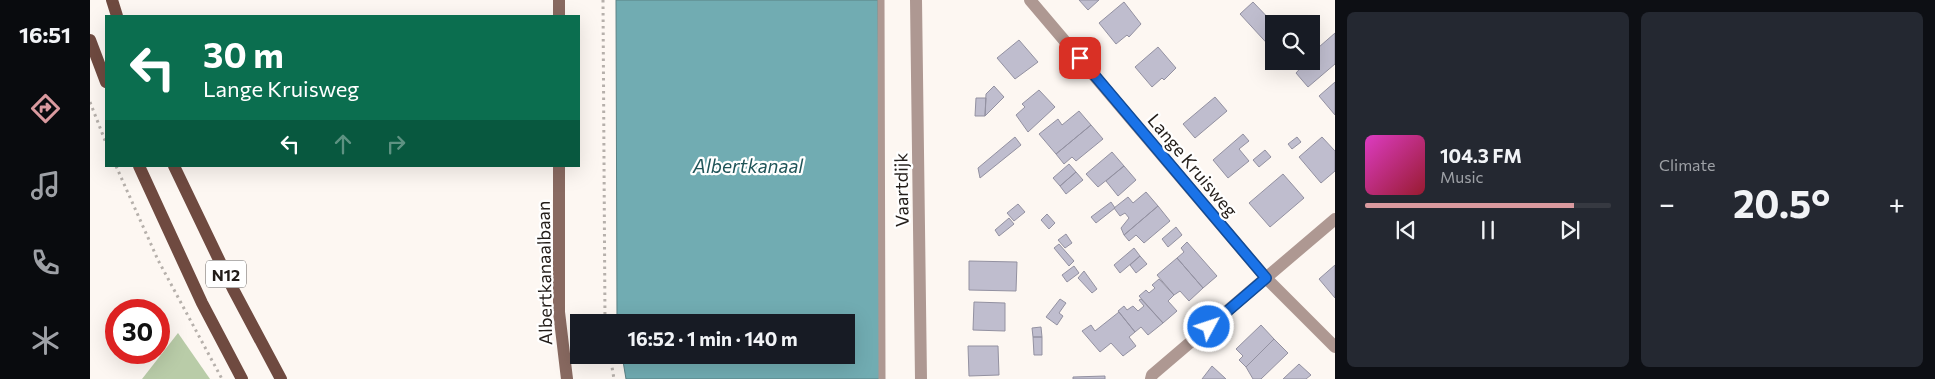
<!DOCTYPE html>
<html lang="en">
<head>
<meta charset="utf-8">
<style>
  body { margin:0; font-family:Commissioner,sans-serif; background:#242831; color:#f1f3f6; height:100vh; display:flex; flex-direction:column; font-size:19px; white-space:nowrap }
  * { box-sizing:border-box; margin:0 }
  p { font-size:16px; color:#9ea1a6 }
  .icon { flex:none; width:28px; height:28px; fill:none; stroke:currentColor; stroke-width:2; stroke-linecap:round; stroke-linejoin:round }
  .map { position:relative; flex:1; overflow:hidden }
  .drawer { display:flex; flex-direction:column; gap:12px; padding:12px; background:#0d0f14; width:600px }
  .drawer>* { flex:none }
  .banner { position:absolute; left:15px; top:15px; width:475px; height:152px; border-radius:0px; box-shadow:0 5px 20px #0002; background:#0b6e4f; color:#fff; overflow:hidden }
  .controls { position:absolute; left:1175px; top:15px; display:grid; gap:10px }
  .controls a { display:grid; place-items:center; width:55px; height:55px; border-radius:0px; background:#171b24; box-shadow:0 5px 20px #0002; font-size:25px }
  .speed { position:absolute; left:15px; top:299px; display:flex; gap:10px; font-size:25px; font-weight:700; text-align:center }
  .speed>* { display:grid; place-content:center; width:65px; height:65px; border-radius:50%; background:#171b24; box-shadow:0 5px 20px #0002; line-height:1 }
  .speed .limit { border:8px solid #d22; background:#fff; color:#111 }
  .pin { position:absolute; display:grid; place-items:center; width:42px; height:42px; color:#fff; margin:-21px; border-radius:10px; box-shadow:0 2px 8px #0006 }
  .me { position:absolute; width:55px; margin:-28px; rotate:50deg; stroke-linejoin:round; filter:drop-shadow(0 0 4px #0008) }
  .turn { display:flex; align-items:center; gap:18px; height:105px; padding:0 15px; font-size:22px }
  .turn .icon { width:65px; height:65px; stroke-width:2.5 }
  .turn b { display:block; font-size:35px; line-height:42px }
  .lanes { display:flex; align-items:center; height:48px; padding:0 15px; background:#0003; justify-content:center; gap:25px; direction:ltr }
  .lanes .off { opacity:.35 }
  .big { font-size:38px; font-weight:700; line-height:1.1 }
  .drawer .tile { flex:1; display:flex; flex-direction:column; justify-content:center; gap:8px; min-width:0; padding:0 18px; border-radius:8px; background:#242831 }
  .song { display:flex; align-items:center; gap:15px }
  .cover { width:60px; height:60px; border-radius:8px; background:linear-gradient(135deg,hsl(310 70% 55%),hsl(350 70% 35%)) }
  .played { height:5px; border-radius:2px; background:linear-gradient(90deg,#da9a9f 85%,#363941 85%) }
  .keys { display:flex; justify-content:space-around; direction:ltr }
  .heat { display:flex; justify-content:space-between; align-items:center; font-size:28px; direction:ltr }
  .drawer .tiles { flex:1; display:grid; gap:12px; grid-template-columns:repeat(2,1fr) }
  .trip { position:absolute; left:480px; top:314px; width:285px; height:50px; border-radius:0px; background:#171b24; box-shadow:0 5px 20px #0002; font-weight:700; line-height:50px; text-align:center }
  main { display:flex; flex:1; min-height:0 }
  .menu { display:flex; flex-direction:column; width:90px; justify-content:space-around; align-items:center; background:#090b0e; color:#9ea1a6 }
  .menu .icon { width:35px; height:35px }
  .menu .current { color:#da9a9f }
  .menu b { font-size:22px; color:#f1f3f6 }
  .map>svg:first-child { display:block }
</style>
</head>
<body>
<main>
<nav class="menu">
<b>16:51</b>
<svg class="icon current" aria-label="directions" viewBox="0 0 24 24"><path d="M12 3l9 9-9 9-9-9zM9 14v-3h6M13 9l2 2-2 2"/></svg>
<svg class="icon" aria-label="music" viewBox="0 0 24 24"><path d="M9 18V5l10-2v13"/><circle cx="6" cy="18" r="3"/><circle cx="16" cy="16" r="3"/></svg>
<svg class="icon" aria-label="phone" viewBox="0 0 24 24"><path d="M5 4h4l2 5-3 2q2 4 5 5l2-3 5 2v4C11 20 4 13 5 4z"/></svg>
<svg class="icon" aria-label="climate" viewBox="0 0 24 24"><path d="M12 3v18M4 7l16 10M4 17L20 7"/></svg>
</nav>
<div class="map">
<svg width="1245" height="379" viewBox="0 0 1245 379">
  <rect width="100%" height="100%" fill="#fdf7f2"/>
  <!-- green -->
  <path fill="#b9cca8" d="M 88,333 L 120,379 L 52,379 Z"/>
  <!-- water -->
  <path fill="#71acb2" stroke="#5a8184" d="M 526,0 L 788,0 L 791,379 L 536,379 L 532,355 L 756,355 L 756,322 L 527,322 Z"/>
  <!-- building -->
  <path fill="#bfbdce" stroke="#9391a1" d="M 989,0 L 1009,0 L 998,10 Z
    M 1034,2 L 1051,24 L 1039,37 L 1037,35 L 1026,44 L 1009,23 Z
    M 1163,2 L 1184,24 L 1184,51 L 1150,14 Z
    M 1245,33 L 1245,64 L 1218,87 L 1206,73 L 1217,61 L 1221,61 L 1221,54 Z
    M 929,40 L 948,62 L 925,79 L 907,58 Z
    M 1068,47 L 1086,68 L 1074,80 L 1072,78 L 1062,87 L 1045,67 Z
    M 1245,82 L 1245,115 L 1229,96 Z
    M 904,86 L 914,97 L 895,116 L 896,94 Z
    M 949,90 L 965,107 L 938,132 L 926,115 L 935,107 L 932,104 Z
    M 1125,97 L 1137,111 L 1105,138 L 1093,124 Z
    M 886,98 L 896,98 L 895,116 L 885,116 Z
    M 989,111 L 1001,125 L 966,154 L 949,134 L 968,119 L 972,125 Z
    M 1001,125 L 1013,139 L 986,161 L 982,157 L 974,164 L 966,154 Z
    M 1153,134 L 1159,141 L 1149,149 L 1159,161 L 1138,178 L 1123,160 Z
    M 925,137 L 931,145 L 890,178 L 888,168 Z
    M 1207,137 L 1211,142 L 1202,149 L 1198,144 Z
    M 1232,137 L 1245,151 L 1245,171 L 1231,183 L 1209,157 Z
    M 1175,150 L 1181,157 L 1169,167 L 1163,160 Z
    M 1022,152 L 1034,166 L 1008,187 L 996,174 Z
    M 979,164 L 986,172 L 970,186 L 963,178 Z
    M 1034,166 L 1046,180 L 1028,196 L 1016,181 Z
    M 986,172 L 993,180 L 976,194 L 970,186 Z
    M 1193,174 L 1214,198 L 1180,227 L 1159,203 Z
    M 1056,192 L 1068,206 L 1034,235 L 1031,228 L 1039,218 L 1035,213 L 1030,216 L 1024,208 L 1038,197 L 1043,203 Z
    M 1021,202 L 1025,208 L 1006,223 L 1001,217 Z
    M 928,204 L 935,212 L 924,221 L 917,213 Z
    M 1068,206 L 1080,221 L 1054,243 L 1046,235 L 1039,241 L 1034,235 Z
    M 957,214 L 965,223 L 959,229 L 951,220 Z
    M 919,218 L 924,224 L 909,236 L 905,230 Z
    M 1086,227 L 1092,235 L 1078,247 L 1072,239 Z
    M 976,234 L 982,243 L 975,248 L 968,240 Z
    M 1097,242 L 1127,276 L 1113,288 L 1087,258 L 1094,252 L 1091,248 Z
    M 969,244 L 984,261 L 979,266 L 964,248 Z
    M 1044,248 L 1050,256 L 1030,273 L 1024,265 Z
    M 1050,256 L 1057,264 L 1046,273 L 1040,265 Z
    M 1087,258 L 1113,288 L 1099,301 L 1090,291 L 1084,295 L 1067,275 Z
    M 879,261 L 927,262 L 926,291 L 879,290 Z
    M 1245,265 L 1245,298 L 1229,279 Z
    M 984,266 L 989,273 L 977,282 L 972,275 Z
    M 994,271 L 1007,289 L 1002,293 L 988,278 Z
    M 1069,279 L 1084,295 L 1078,301 L 1087,311 L 1073,323 L 1049,296 L 1056,290 L 1059,293 L 1065,288 L 1062,285 Z
    M 970,299 L 976,303 L 969,313 L 973,316 L 967,325 L 956,317 Z
    M 1051,299 L 1073,323 L 1058,335 L 1051,327 L 1045,332 L 1028,311 L 1034,306 L 1037,310 L 1043,306 L 1048,311 L 1054,306 L 1049,300 Z
    M 884,302 L 915,303 L 915,331 L 883,330 Z
    M 1029,312 L 1045,332 L 1039,337 L 1046,346 L 1033,356 L 1021,343 L 1010,352 L 992,331 L 1001,325 L 1005,331 Z
    M 1171,325 L 1184,339 L 1156,367 L 1149,360 L 1153,356 L 1146,349 Z
    M 951,327 L 952,337 L 943,337 L 942,328 Z
    M 943,337 L 952,337 L 952,355 L 944,355 Z
    M 1184,339 L 1198,353 L 1171,379 L 1163,379 L 1156,367 Z
    M 878,346 L 908,346 L 909,375 L 879,376 Z
    M 1209,364 L 1221,375 L 1216,379 L 1193,379 Z
    M 1122,366 L 1136,379 L 1112,379 Z
    M 1015,376 L 1015,379 L 983,379 L 983,377 Z"/>
  <g fill="none" stroke-linecap="round" stroke-linejoin="round">
    <!-- path -->
    <path stroke="#b6b0ab" stroke-width="3" stroke-dasharray="2.5 4" stroke-linecap="butt" d="M 513,0 L 515,322
      M 0,102 L 16,143
      M 26,166 L 68,260 L 132,379
      M 520,355 L 524,379"/>
    <!-- lane -->
    <path stroke="#ae9892" stroke-width="7" d="M 791,0 L 792,379"/>
    <!-- street -->
    <path stroke="#ae9892" stroke-width="12" d="M 826,0 L 831,379
      M 940,0 L 1176,278 L 1245,347
      M 1061,379 L 1062,375 L 1245,219"/>
    <!-- secondary -->
    <path stroke="#896a61" stroke-width="12" d="M 469,0 L 469,16
      M 469,166 L 469,312 L 477,379"/>
    <!-- primary -->
    <path stroke="#6f4a40" stroke-width="12" d="M 22,0 L 27,16
      M 0,40 L 16,82
      M 49,166 L 112,303 L 152,379
      M 84,166 L 143,289 L 191,379"/>
  </g>
  <g fill="none" stroke-linecap="round" stroke-linejoin="round">
    <!-- route casing -->
    <g stroke="#114b97" stroke-width="12">
      <path id="route" d="M 990,58 L 1176,278 L 1119,327"/>
    </g>
    <!-- route -->
    <use href="#route" stroke="#1a73e8" stroke-width="9"/>
  </g>
  <g text-anchor="middle" dominant-baseline="central" stroke-width="4.5" stroke-linejoin="round" paint-order="stroke">
    <!-- shield labels -->
    <rect fill="#fff" stroke="#65615e" stroke-width="1" x="116" y="260.5" width="40" height="27" rx="4"/>
    <g font-size="16" font-weight="bold" fill="#231d19">
      <text x="136" y="274">N12</text>
    </g>
    <!-- street labels -->
    <g font-size="18" fill="#231d19" stroke="#fff">
      <text transform="translate(1103 165) rotate(50)">Lange Kruisweg</text>
      <text transform="translate(811 190) rotate(-91)">Vaartdijk</text>
      <text transform="translate(454 273) rotate(-91)">Albertkanaalbaan</text>
    </g>
    <!-- water labels -->
    <g font-size="19" font-style="italic" fill="#205559" stroke="#fff">
      <text x="658" y="165">Albertkanaal</text>
    </g>
  </g>
</svg>
<div class="controls">
<a><svg class="icon" aria-label="search" viewBox="0 0 24 24"><circle cx="10" cy="10" r="6"/><path d="M15 15l6 6"/></svg></a>
</div>
<div class="speed"><div class="limit">30</div></div>
<div class="pin" style="left:990px;top:58px;background:#d93025"><svg class="icon" aria-label="arrive" viewBox="0 0 24 24"><path d="M6 21V4h12l-3 4 3 4H6"/></svg></div>
<svg class="me" style="left:1119px;top:327px" viewBox="-20 -20 40 40"><circle r="17" fill="#1a73e8" stroke="#fff" stroke-width="3"/><path d="M0-11L8 9 0 5-8 9z" fill="#fff"/></svg>
<div class="trip">16:52 · 1 min · 140 m</div>
<div class="banner">
<div class="turn"><svg class="icon" aria-label="left" viewBox="0 0 24 24"><path d="M17 20v-9H6M10 6l-5 5 5 5"/></svg><div><b>30 m</b>Lange Kruisweg</div></div>
<div class="lanes"><svg class="icon" aria-label="left" viewBox="0 0 24 24"><path d="M17 20v-9H6M10 6l-5 5 5 5"/></svg><svg class="icon off" aria-label="ahead" viewBox="0 0 24 24"><path d="M12 20V5M6 11l6-6 6 6"/></svg><svg class="icon off" aria-label="right" viewBox="0 0 24 24"><path d="M7 20v-9h11M14 6l5 5-5 5"/></svg></div>
</div>
</div>
<section class="drawer">
<div class="tiles">
<div class="tile">
<div class="song"><i class="cover"></i><div><b>104.3 FM</b><p>Music</p></div></div>
<div class="played"></div>
<div class="keys"><svg class="icon" aria-label="previous" viewBox="0 0 24 24"><path d="M18 5L8 12l10 7zM5 5v14"/></svg><svg class="icon" aria-label="pause" viewBox="0 0 24 24"><path d="M8 5v14M16 5v14"/></svg><svg class="icon" aria-label="next" viewBox="0 0 24 24"><path d="M6 5l10 7-10 7zM19 5v14"/></svg></div>
</div>
<div class="tile"><p>Climate</p>
<div class="heat"><a>−</a><b class="big">20.5°</b><a>+</a></div>
</div>
</div>
</section>
</main>
</body>
</html>
